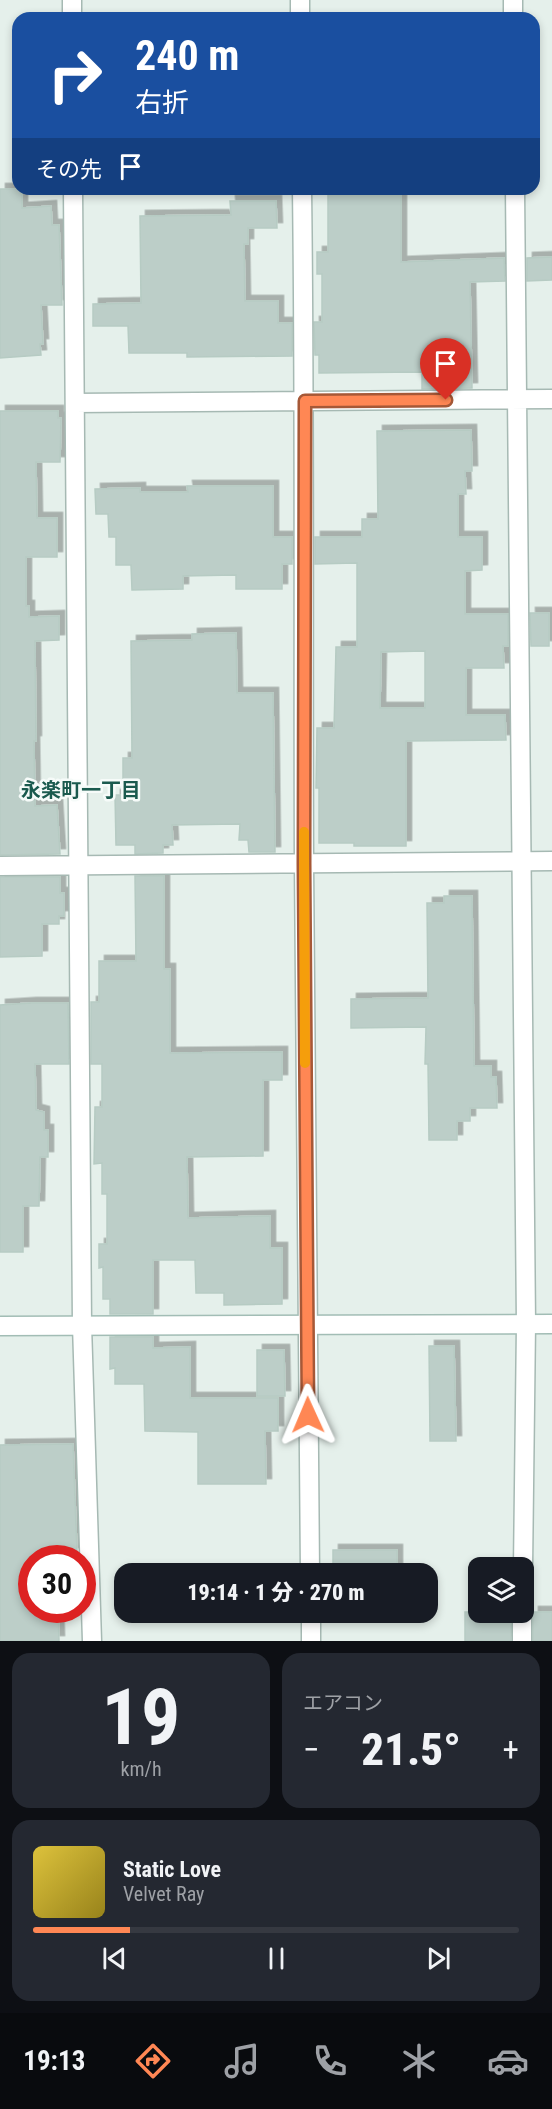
<!DOCTYPE html>
<html lang="ja">
<head>
<meta charset="utf-8">
<style>
  body { margin:0; font-family:"Roboto Condensed","Noto Sans JP",sans-serif; background:#242831; color:#f1f3f6; height:100vh; display:flex; flex-direction:column; font-size:22px; white-space:nowrap }
  * { box-sizing:border-box; margin:0 }
  p { font-size:20px; color:#9ea1a6 }
  .icon { flex:none; width:33px; height:33px; fill:none; stroke:currentColor; stroke-width:2; stroke-linecap:round; stroke-linejoin:round }
  .map { position:relative; height:1641px; overflow:hidden }
  .sheet { display:flex; flex-direction:column; gap:12px; padding:12px; background:#0d0f14; flex:1 }
  .sheet>* { flex:none }
  .banner { position:absolute; left:12px; top:12px; width:528px; height:183px; border-radius:18px; box-shadow:0 3px 9px #0003; background:#1a4fa0; color:#fff; overflow:hidden }
  .buttons { position:absolute; left:468px; top:1557px; display:grid; gap:12px }
  .buttons a { display:grid; place-items:center; width:66px; height:66px; border-radius:12px; background:#171b24; box-shadow:0 3px 9px #0003; font-size:30px }
  .speed { position:absolute; left:18px; top:1545px; display:flex; gap:12px; font-size:30px; font-weight:700; text-align:center }
  .speed>* { display:grid; place-content:center; width:78px; height:78px; border-radius:50%; background:#171b24; box-shadow:0 3px 9px #0003; line-height:1 }
  .speed .limit { border:9px solid #d22; background:#fff; color:#111 }
  .pin { position:absolute; display:grid; place-items:center; width:51px; height:51px; color:#fff; margin:-62px -26px; border-radius:50% 50% 50% 0; rotate:-45deg; box-shadow:0 0 6px #0007 }
  .pin .icon { rotate:45deg }
  .me { position:absolute; width:66px; margin:-33px; rotate:359deg; stroke-linejoin:round; filter:drop-shadow(0 0 4px #0008) }
  .turn { display:flex; align-items:center; gap:21px; height:126px; padding:0 24px; font-size:27px }
  .turn .icon { width:78px; height:78px; stroke-width:2.5 }
  .turn b { display:block; font-size:42px; line-height:51px }
  .then { display:flex; align-items:center; height:57px; padding:0 24px; background:#0003; gap:12px; font-size:22px }
  .big { font-size:45px; font-weight:800; line-height:1.1 }
  .sheet .widget { flex:1; display:flex; flex-direction:column; justify-content:center; gap:9px; min-width:0; padding:0 21px; border-radius:18px; background:#242831 }
  .sheet .dial { align-items:center; gap:0 }
  .dial b { font-size:78px; line-height:1 }
  .song { display:flex; align-items:center; gap:18px }
  .cover { width:72px; height:72px; border-radius:9px; background:linear-gradient(135deg,hsl(50 70% 55%),hsl(50 70% 35%)) }
  .played { height:6px; border-radius:3px; background:linear-gradient(90deg,#ff8754 20%,#363941 20%) }
  .keys { display:flex; justify-content:space-around; direction:ltr }
  .heat { display:flex; justify-content:space-between; align-items:center; font-size:33px; direction:ltr }
  .sheet .tiles { flex:1; display:grid; gap:12px; grid-template-columns:1fr 1fr }
  .widget:last-child { grid-column:span 2 }
  .trip { position:absolute; left:114px; top:1563px; width:324px; height:60px; border-radius:18px; background:#171b24; box-shadow:0 3px 9px #0003; font-weight:800; line-height:60px; text-align:center }
  .dock { display:flex; height:96px; justify-content:space-around; align-items:center; background:#090b0e; color:#9ea1a6 }
  .dock .icon { width:42px; height:42px }
  .dock .active { color:#ff8754 }
  .dock b { font-size:27px; color:#f1f3f6 }
  .map>svg:first-child { display:block }
</style>
</head>
<body>
<div class="map">
<svg width="552" height="1641" viewBox="0 0 552 1641">
  <defs>
    <filter id="shadow"><feDropShadow dx="5.5" dy="-5.5" stdDeviation="0" flood-color="#0004"/></filter>
  </defs>
  <rect width="100%" height="100%" fill="#e5f0eb"/>
  <!-- building -->
  <path fill="#bccec8" stroke="#b6cbc3" stroke-width="1.5" fill-rule="evenodd" filter="url(#shadow)" d="M 0,189 L 22,189 L 22,208 L 51,206 L 52,225 L 59,225 L 62,305 L 41,305 L 43,344 L 40,344 L 41,355 L 0,358 Z
    M 328,189 L 401,189 L 401,262 L 504,258 L 505,281 L 470,282 L 472,388 L 422,389 L 422,372 L 319,373 L 319,355 L 315,355 L 314,322 L 322,322 L 322,274 L 317,274 L 317,252 L 328,252 Z
    M 230,201 L 276,201 L 277,228 L 248,228 L 248,244 L 244,244 L 245,301 L 278,301 L 278,323 L 292,323 L 292,356 L 187,357 L 187,353 L 129,353 L 128,326 L 93,326 L 93,304 L 141,303 L 140,216 L 231,215 Z
    M 552,257 L 552,280 L 527,281 L 527,258 Z
    M 0,411 L 58,411 L 58,418 L 61,418 L 60,462 L 36,462 L 37,518 L 57,518 L 57,557 L 26,557 L 26,606 L 29,606 L 29,617 L 59,616 L 59,640 L 35,641 L 36,741 L 34,741 L 35,806 L 57,805 L 60,854 L 0,855 Z
    M 471,430 L 472,471 L 465,471 L 466,494 L 458,494 L 458,537 L 482,537 L 482,570 L 465,571 L 465,614 L 508,614 L 508,646 L 503,646 L 504,668 L 466,668 L 466,715 L 505,715 L 506,740 L 406,741 L 406,846 L 354,846 L 354,843 L 319,843 L 319,788 L 316,788 L 317,728 L 334,728 L 336,647 L 357,647 L 357,563 L 315,564 L 315,537 L 362,537 L 362,519 L 378,519 L 377,431 ZM 425,651 L 425,708 L 380,708 L 381,652 Z
    M 187,486 L 273,486 L 273,537 L 292,537 L 292,564 L 282,564 L 282,589 L 236,589 L 236,575 L 183,576 L 183,589 L 132,590 L 131,565 L 116,565 L 116,537 L 109,537 L 108,514 L 96,514 L 95,489 L 140,488 L 140,492 L 188,492 Z
    M 530,613 L 549,613 L 549,646 L 531,646 Z
    M 236,633 L 237,693 L 273,693 L 275,852 L 249,852 L 248,840 L 239,840 L 240,824 L 172,825 L 173,845 L 163,845 L 163,853 L 135,854 L 135,845 L 116,845 L 115,795 L 123,795 L 123,758 L 132,758 L 131,641 L 192,640 L 192,634 Z
    M 135,876 L 164,876 L 164,969 L 170,969 L 170,1053 L 282,1052 L 282,1080 L 263,1080 L 263,1156 L 187,1157 L 188,1218 L 270,1216 L 270,1248 L 282,1248 L 282,1304 L 224,1305 L 224,1293 L 196,1293 L 195,1260 L 153,1260 L 153,1314 L 110,1314 L 110,1299 L 103,1299 L 103,1267 L 99,1268 L 99,1244 L 107,1244 L 107,1194 L 102,1194 L 102,1163 L 94,1164 L 95,1107 L 102,1107 L 102,1064 L 91,1064 L 91,1002 L 99,1002 L 99,961 L 136,961 Z
    M 0,877 L 60,877 L 60,893 L 64,893 L 64,916 L 59,916 L 59,924 L 42,924 L 42,956 L 0,957 Z
    M 444,896 L 472,896 L 474,1066 L 491,1066 L 491,1077 L 496,1077 L 497,1108 L 470,1108 L 470,1121 L 457,1121 L 457,1140 L 429,1140 L 428,1064 L 425,1064 L 426,1027 L 351,1028 L 351,999 L 428,998 L 427,903 L 444,903 Z
    M 31,1003 L 68,1003 L 69,1064 L 35,1064 L 36,1110 L 44,1112 L 44,1130 L 48,1130 L 48,1157 L 40,1157 L 39,1206 L 23,1206 L 23,1252 L 0,1252 L 0,1005 Z
    M 110,1337 L 153,1337 L 153,1348 L 190,1347 L 190,1398 L 278,1398 L 278,1431 L 265,1431 L 266,1484 L 198,1484 L 198,1432 L 145,1431 L 144,1384 L 115,1384 L 115,1368 L 110,1369 Z
    M 429,1346 L 454,1346 L 456,1441 L 430,1441 Z
    M 257,1350 L 284,1350 L 285,1396 L 257,1396 Z
    M 73,1444 L 77,1553 L 58,1553 L 58,1558 L 32,1558 L 32,1610 L 58,1610 L 59,1641 L 0,1641 L 0,1445 Z
    M 333,1550 L 397,1550 L 397,1574 L 333,1574 Z
    M 465,1612 L 511,1612 L 511,1641 L 465,1641 Z
    M 533,1612 L 552,1612 L 552,1641 L 533,1641 Z"/>
  <g fill="none" stroke-linecap="round" stroke-linejoin="round">
    <!-- street casing -->
    <g stroke="#a6b9b3" stroke-width="21">
      <path id="street" d="M 72,0 L 72,18
        M 300,0 L 300,18
        M 513,0 L 513,18
        M 73,189 L 82,1325 L 92,1641
        M 302,189 C 305,414 303,639 304,864 C 305,1100 307,1337 310,1574
        M 515,189 L 526,1324 L 523,1568
        M 75,403 L 552,399
        M 0,866 L 552,861
        M 311,1612 L 311,1641
        M 522,1641 L 522,1612"/>
    </g>
    <!-- secondary casing -->
    <g stroke="#a2bdb5" stroke-width="21">
      <path id="secondary" d="M 0,1326 L 552,1324"/>
    </g>
    <!-- street -->
    <use href="#street" stroke="#fff" stroke-width="18"/>
    <!-- secondary -->
    <use href="#secondary" stroke="#fff" stroke-width="18"/>
  </g>
  <g fill="none" stroke-linecap="round" stroke-linejoin="round">
    <!-- route casing -->
    <g stroke="#a65837" stroke-width="15">
      <path id="route" d="M 308,1415 L 304,863 L 305,401 L 446,400"/>
    </g>
    <!-- route -->
    <use href="#route" stroke="#ff8754" stroke-width="10"/>
    <!-- slow -->
    <path stroke="#f59e0b" stroke-width="10" d="M 304,832 L 305,1063"/>
  </g>
  <g text-anchor="middle" dominant-baseline="central" stroke-width="5" stroke-linejoin="round" paint-order="stroke">
    <!-- neighbourhood labels -->
    <g font-size="20" font-weight="bold" fill="#1a5a4e" stroke="#f6fbf9">
      <text x="81" y="790">永楽町一丁目</text>
    </g>
  </g>
</svg>
<div class="buttons">
<a><svg class="icon" aria-label="layers" viewBox="0 0 24 24"><path d="M12 4l9 5-9 5-9-5zM3 14l9 5 9-5"/></svg></a>
</div>
<div class="speed"><div class="limit">30</div></div>
<div class="pin" style="left:446px;top:400px;background:#d93025"><svg class="icon" aria-label="arrive" viewBox="0 0 24 24"><path d="M6 21V4h12l-3 4 3 4H6"/></svg></div>
<svg class="me" style="left:308px;top:1415px" viewBox="-20 -20 40 40"><path d="M0-17L14 15 0 8-14 15z" fill="#ff8754" stroke="#fff" stroke-width="4"/></svg>
<div class="trip">19:14 · 1 分 · 270 m</div>
<div class="banner">
<div class="turn"><svg class="icon" aria-label="right" viewBox="0 0 24 24"><path d="M7 20v-9h11M14 6l5 5-5 5"/></svg><div><b>240 m</b>右折</div></div>
<div class="then">その先<svg class="icon" aria-label="arrive" viewBox="0 0 24 24"><path d="M6 21V4h12l-3 4 3 4H6"/></svg></div>
</div>
</div>
<section class="sheet">
<div class="tiles">
<div class="widget dial"><b>19</b><p>km/h</p></div>
<div class="widget"><p>エアコン</p>
<div class="heat"><a>−</a><b class="big">21.5°</b><a>+</a></div>
</div>
<div class="widget">
<div class="song"><i class="cover"></i><div><b>Static Love</b><p>Velvet Ray</p></div></div>
<div class="played"></div>
<div class="keys"><svg class="icon" aria-label="previous" viewBox="0 0 24 24"><path d="M18 5L8 12l10 7zM5 5v14"/></svg><svg class="icon" aria-label="pause" viewBox="0 0 24 24"><path d="M8 5v14M16 5v14"/></svg><svg class="icon" aria-label="next" viewBox="0 0 24 24"><path d="M6 5l10 7-10 7zM19 5v14"/></svg></div>
</div>
</div>
</section>
<nav class="dock">
<b>19:13</b>
<svg class="icon active" aria-label="directions" viewBox="0 0 24 24"><path d="M12 3l9 9-9 9-9-9zM9 14v-3h6M13 9l2 2-2 2"/></svg>
<svg class="icon" aria-label="music" viewBox="0 0 24 24"><path d="M9 18V5l10-2v13"/><circle cx="6" cy="18" r="3"/><circle cx="16" cy="16" r="3"/></svg>
<svg class="icon" aria-label="phone" viewBox="0 0 24 24"><path d="M5 4h4l2 5-3 2q2 4 5 5l2-3 5 2v4C11 20 4 13 5 4z"/></svg>
<svg class="icon" aria-label="climate" viewBox="0 0 24 24"><path d="M12 3v18M4 7l16 10M4 17L20 7"/></svg>
<svg class="icon" aria-label="car" viewBox="0 0 24 24"><path d="M5 17H2v-5l4-1 3-4h7l3 4 3 1v5h-3M9 17h6M6 11h13"/><circle cx="7" cy="17" r="2"/><circle cx="17" cy="17" r="2"/></svg>
</nav>
</body>
</html>
